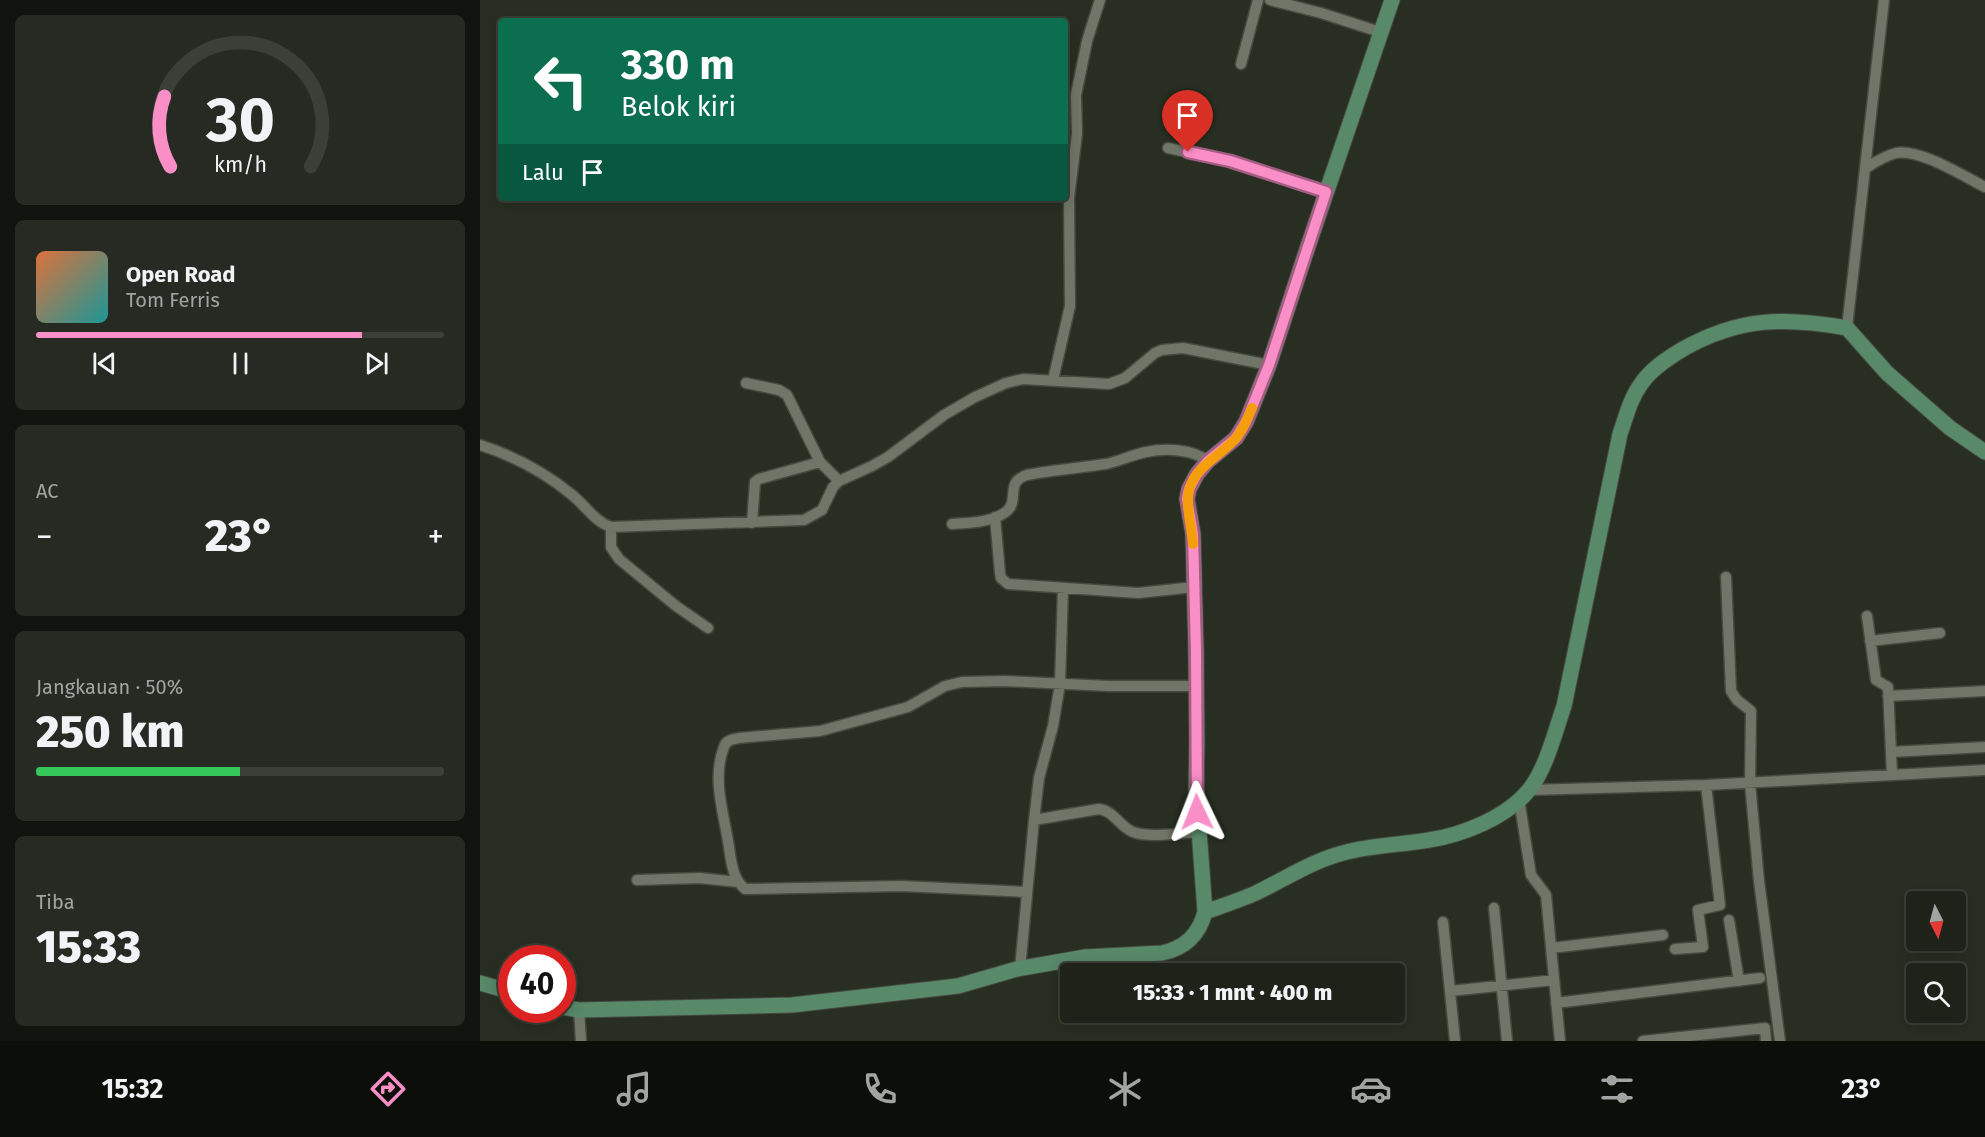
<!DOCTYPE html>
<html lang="id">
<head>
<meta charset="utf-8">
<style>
  body { margin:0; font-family:"Fira Sans",sans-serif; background:#262a22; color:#f1f3f6; height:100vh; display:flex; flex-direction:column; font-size:22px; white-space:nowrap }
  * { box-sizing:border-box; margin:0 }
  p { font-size:20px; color:#a1a4a2 }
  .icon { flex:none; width:33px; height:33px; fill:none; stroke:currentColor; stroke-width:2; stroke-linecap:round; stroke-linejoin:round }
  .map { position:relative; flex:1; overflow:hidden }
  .sheet { display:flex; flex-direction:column; gap:15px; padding:15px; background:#10130e; width:480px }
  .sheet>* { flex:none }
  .banner { position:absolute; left:18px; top:18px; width:570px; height:183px; border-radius:6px; box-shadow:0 3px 15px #0003,0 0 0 2px #3c3f38; background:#0b6e4f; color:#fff; overflow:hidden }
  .needle { width:39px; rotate:174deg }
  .controls { position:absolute; left:1426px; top:891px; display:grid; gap:12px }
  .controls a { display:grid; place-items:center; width:60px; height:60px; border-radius:6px; background:#1e2219; box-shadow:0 3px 15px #0003,0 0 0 2px #3c3f38; font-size:30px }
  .speed { position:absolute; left:18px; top:945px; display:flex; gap:12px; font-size:30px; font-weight:700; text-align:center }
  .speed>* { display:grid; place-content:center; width:78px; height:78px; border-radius:50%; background:#1e2219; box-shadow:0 3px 15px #0003,0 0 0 2px #3c3f38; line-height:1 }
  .speed .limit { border:9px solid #d22; background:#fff; color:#111 }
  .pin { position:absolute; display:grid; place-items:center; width:51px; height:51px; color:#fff; margin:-62px -26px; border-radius:50% 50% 50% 0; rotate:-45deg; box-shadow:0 0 6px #0007 }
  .pin .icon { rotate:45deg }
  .me { position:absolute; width:66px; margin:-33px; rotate:358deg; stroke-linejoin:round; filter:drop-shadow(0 0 4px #0008) }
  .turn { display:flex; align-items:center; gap:21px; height:126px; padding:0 24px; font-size:27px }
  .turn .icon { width:78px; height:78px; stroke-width:2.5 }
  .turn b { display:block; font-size:42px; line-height:51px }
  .then { display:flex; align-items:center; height:57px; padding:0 24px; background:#0003; gap:12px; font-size:22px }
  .big { font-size:45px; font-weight:800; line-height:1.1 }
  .sheet .tile { flex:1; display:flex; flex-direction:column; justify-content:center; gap:9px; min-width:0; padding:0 21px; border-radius:9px; background:#262a22 }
  .sheet .dial { align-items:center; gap:0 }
  .dial svg { height:156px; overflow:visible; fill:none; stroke:#3c3f38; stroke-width:7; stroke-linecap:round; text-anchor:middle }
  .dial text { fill:#f1f3f6; stroke:none }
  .song { display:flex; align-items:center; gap:18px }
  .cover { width:72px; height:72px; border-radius:9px; background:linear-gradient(135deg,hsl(20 70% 55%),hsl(180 70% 35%)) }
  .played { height:6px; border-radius:3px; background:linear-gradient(90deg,#fa8fc8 80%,#3c3f38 80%) }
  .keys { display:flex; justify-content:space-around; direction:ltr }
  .heat { display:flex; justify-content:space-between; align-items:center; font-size:33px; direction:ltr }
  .charge { height:9px; border-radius:4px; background:linear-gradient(90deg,#34c759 50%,#3c3f38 0) }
  .trip { position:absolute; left:580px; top:963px; width:345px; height:60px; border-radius:6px; background:#1e2219; box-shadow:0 3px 15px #0003,0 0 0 2px #3c3f38; font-weight:800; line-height:60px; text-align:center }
  .dock { display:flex; height:96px; justify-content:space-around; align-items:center; background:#0c0e0a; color:#a1a4a2 }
  .dock .icon { width:42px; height:42px }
  .dock .current { color:#fa8fc8 }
  .dock b { font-size:27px; color:#f1f3f6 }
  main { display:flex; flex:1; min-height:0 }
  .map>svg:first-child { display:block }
</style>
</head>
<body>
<main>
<section class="sheet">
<div class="tile dial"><svg viewBox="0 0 100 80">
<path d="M14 69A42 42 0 1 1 86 69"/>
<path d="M14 69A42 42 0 0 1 11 33" stroke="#fa8fc8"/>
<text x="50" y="56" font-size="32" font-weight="700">30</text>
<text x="50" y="72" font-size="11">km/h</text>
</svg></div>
<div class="tile">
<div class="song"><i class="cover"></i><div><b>Open Road</b><p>Tom Ferris</p></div></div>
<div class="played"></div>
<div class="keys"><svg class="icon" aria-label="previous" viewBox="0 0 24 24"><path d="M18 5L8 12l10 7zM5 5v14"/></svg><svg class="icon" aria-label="pause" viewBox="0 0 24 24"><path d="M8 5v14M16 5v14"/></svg><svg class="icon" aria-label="next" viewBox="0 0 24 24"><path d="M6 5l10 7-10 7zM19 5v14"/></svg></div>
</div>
<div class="tile"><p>AC</p>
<div class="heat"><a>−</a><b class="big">23°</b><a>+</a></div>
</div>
<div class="tile"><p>Jangkauan · 50%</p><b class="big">250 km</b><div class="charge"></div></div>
<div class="tile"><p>Tiba</p><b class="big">15:33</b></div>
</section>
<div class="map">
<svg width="1505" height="1041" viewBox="0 0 1505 1041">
  <rect width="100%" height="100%" fill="#282e21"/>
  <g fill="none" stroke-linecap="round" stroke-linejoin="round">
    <!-- street casing -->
    <g stroke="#45493f" stroke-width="13">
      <path id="street" d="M 790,0 L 841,13 L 900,32
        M 761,64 L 778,0
        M 688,148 L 749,161 L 846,192
        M 1386,168 C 1395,162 1405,156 1416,153 C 1439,148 1483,176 1505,187
        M 1367,328 L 1404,0
        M 573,380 L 590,306 L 589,198 L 597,134 L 596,95 L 607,41 L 620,0
        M 266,383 L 299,390 L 307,395 L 340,462 L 359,481
        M 0,445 C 34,456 64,472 91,494 C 105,505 115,522 131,527 L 324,520 L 342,510 L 353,487 L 359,481 L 392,466 L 408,457 L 464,415 L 495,397 L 526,383 L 543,379 L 629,384 L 645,378 L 675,353 L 682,350 L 703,348 L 789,365
        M 515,517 L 520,573 L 521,578 L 528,584 L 658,593 L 714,587
        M 272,523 L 275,482 L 279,479 L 340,462
        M 472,524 C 488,523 516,522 528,510 C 539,499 525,482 547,475 C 573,470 599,468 626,464 C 639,461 652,455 666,452 C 686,448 712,449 728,461
        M 131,527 L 131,547 L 139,559 L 196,606 L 228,628
        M 1246,577 L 1251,691 L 1257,700 L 1271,711 L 1270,783 L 1279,881 L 1300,1041
        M 583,588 L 580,684 L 573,726 L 559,778 L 554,820 L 619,809 C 634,811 640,827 653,832 C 670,838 701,833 719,832
        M 1387,616 L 1396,680 L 1408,687 L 1412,775
        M 1390,641 L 1460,633
        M 1408,696 L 1505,691
        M 1411,752 L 1505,747
        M 1049,790 L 1226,785 L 1505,770
        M 1039,799 L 1051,875 L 1066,895 L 1080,1041
        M 157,880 L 220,878 L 258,882
        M 546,892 L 421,886 L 265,889 C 251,878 251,857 248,841 C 243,811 232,777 244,747 C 246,740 253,739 259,738 L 340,731 L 428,707 L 465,686 L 482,682 L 525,681 L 628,686 L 716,686
        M 1014,908 L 1027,1041
        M 1249,920 L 1259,981
        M 963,922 L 975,1041
        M 1071,948 L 1183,935
        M 1195,949 L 1223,947 L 1218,910 L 1240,905 L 1226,785
        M 540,969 L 554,820
        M 970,991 L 1074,980
        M 1076,1003 L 1280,978
        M 99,1010 L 101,1041
        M 1163,1041 L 1285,1028 L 1286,1041"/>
    </g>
    <!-- secondary casing -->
    <g stroke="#45493f" stroke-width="17">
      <path id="secondary" d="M 725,912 C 742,906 760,900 776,893 C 805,879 832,861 863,853 C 891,845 920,845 949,840 C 982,835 1026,818 1049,790 C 1066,769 1075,732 1084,706 L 1140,434 C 1146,417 1150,399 1161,384 C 1171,369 1188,358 1203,349 C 1260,317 1305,317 1367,328 L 1407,373 L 1470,428 L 1505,452
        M 0,983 L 32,992
        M 82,1007 L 99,1010 L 312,1005 L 478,986 L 537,969 L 605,957 L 682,953 C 705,948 719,935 725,912 L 716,789 L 717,741 L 716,651 L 713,534 L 707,499 L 709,489 L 717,474 L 728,461 L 756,438 L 766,422 L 789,365 L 825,255 L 912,0"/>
    </g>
    <!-- street -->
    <use href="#street" stroke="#6f7667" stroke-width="10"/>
    <!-- secondary -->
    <use href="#secondary" stroke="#588969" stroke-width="15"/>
  </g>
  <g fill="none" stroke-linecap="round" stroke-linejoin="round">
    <!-- route casing -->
    <g stroke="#a25d82" stroke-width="15">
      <path id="route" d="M 708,152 L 750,161 L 846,192 L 789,365 L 766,422 L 756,438 L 728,461 L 717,474 L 709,489 L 707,499 L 713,534 L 716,651 L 717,812"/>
    </g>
    <!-- route -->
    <use href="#route" stroke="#fa8fc8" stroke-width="10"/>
    <!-- slow -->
    <path stroke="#f59e0b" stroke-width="10" d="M 713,544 C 712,529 707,512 708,497 C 710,468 740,457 757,437 C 764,428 768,418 772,408"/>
  </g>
</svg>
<div class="controls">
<a><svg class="needle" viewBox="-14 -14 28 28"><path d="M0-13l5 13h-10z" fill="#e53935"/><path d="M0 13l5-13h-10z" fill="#a1a4a2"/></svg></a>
<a><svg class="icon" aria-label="search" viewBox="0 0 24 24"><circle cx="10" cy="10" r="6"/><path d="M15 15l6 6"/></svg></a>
</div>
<div class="speed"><div class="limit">40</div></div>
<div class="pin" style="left:708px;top:152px;background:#d93025"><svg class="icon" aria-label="arrive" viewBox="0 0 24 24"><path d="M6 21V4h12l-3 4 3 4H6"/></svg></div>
<svg class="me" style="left:717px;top:812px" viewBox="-20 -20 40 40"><path d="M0-17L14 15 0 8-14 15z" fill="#fa8fc8" stroke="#fff" stroke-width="4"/></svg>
<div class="trip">15:33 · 1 mnt · 400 m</div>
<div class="banner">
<div class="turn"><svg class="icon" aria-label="left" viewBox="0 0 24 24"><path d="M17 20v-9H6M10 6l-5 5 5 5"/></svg><div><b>330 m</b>Belok kiri</div></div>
<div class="then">Lalu<svg class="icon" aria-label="arrive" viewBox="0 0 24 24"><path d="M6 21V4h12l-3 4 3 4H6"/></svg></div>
</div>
</div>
</main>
<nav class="dock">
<b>15:32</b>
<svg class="icon current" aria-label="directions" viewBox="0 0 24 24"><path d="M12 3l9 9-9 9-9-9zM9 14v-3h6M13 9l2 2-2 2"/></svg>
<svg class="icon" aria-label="music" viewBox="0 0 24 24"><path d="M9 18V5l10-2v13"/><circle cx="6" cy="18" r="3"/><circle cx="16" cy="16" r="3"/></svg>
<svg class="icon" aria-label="phone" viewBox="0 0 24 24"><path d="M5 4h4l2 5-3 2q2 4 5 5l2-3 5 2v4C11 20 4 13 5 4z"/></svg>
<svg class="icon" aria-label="climate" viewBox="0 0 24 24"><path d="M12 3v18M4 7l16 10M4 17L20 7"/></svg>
<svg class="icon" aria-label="car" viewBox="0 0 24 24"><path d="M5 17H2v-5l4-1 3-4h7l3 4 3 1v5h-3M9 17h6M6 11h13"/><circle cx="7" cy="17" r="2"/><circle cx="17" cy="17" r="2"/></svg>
<svg class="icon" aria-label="filters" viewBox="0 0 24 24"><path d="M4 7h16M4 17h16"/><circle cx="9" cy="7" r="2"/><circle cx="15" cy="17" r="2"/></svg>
<b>23°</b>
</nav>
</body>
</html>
